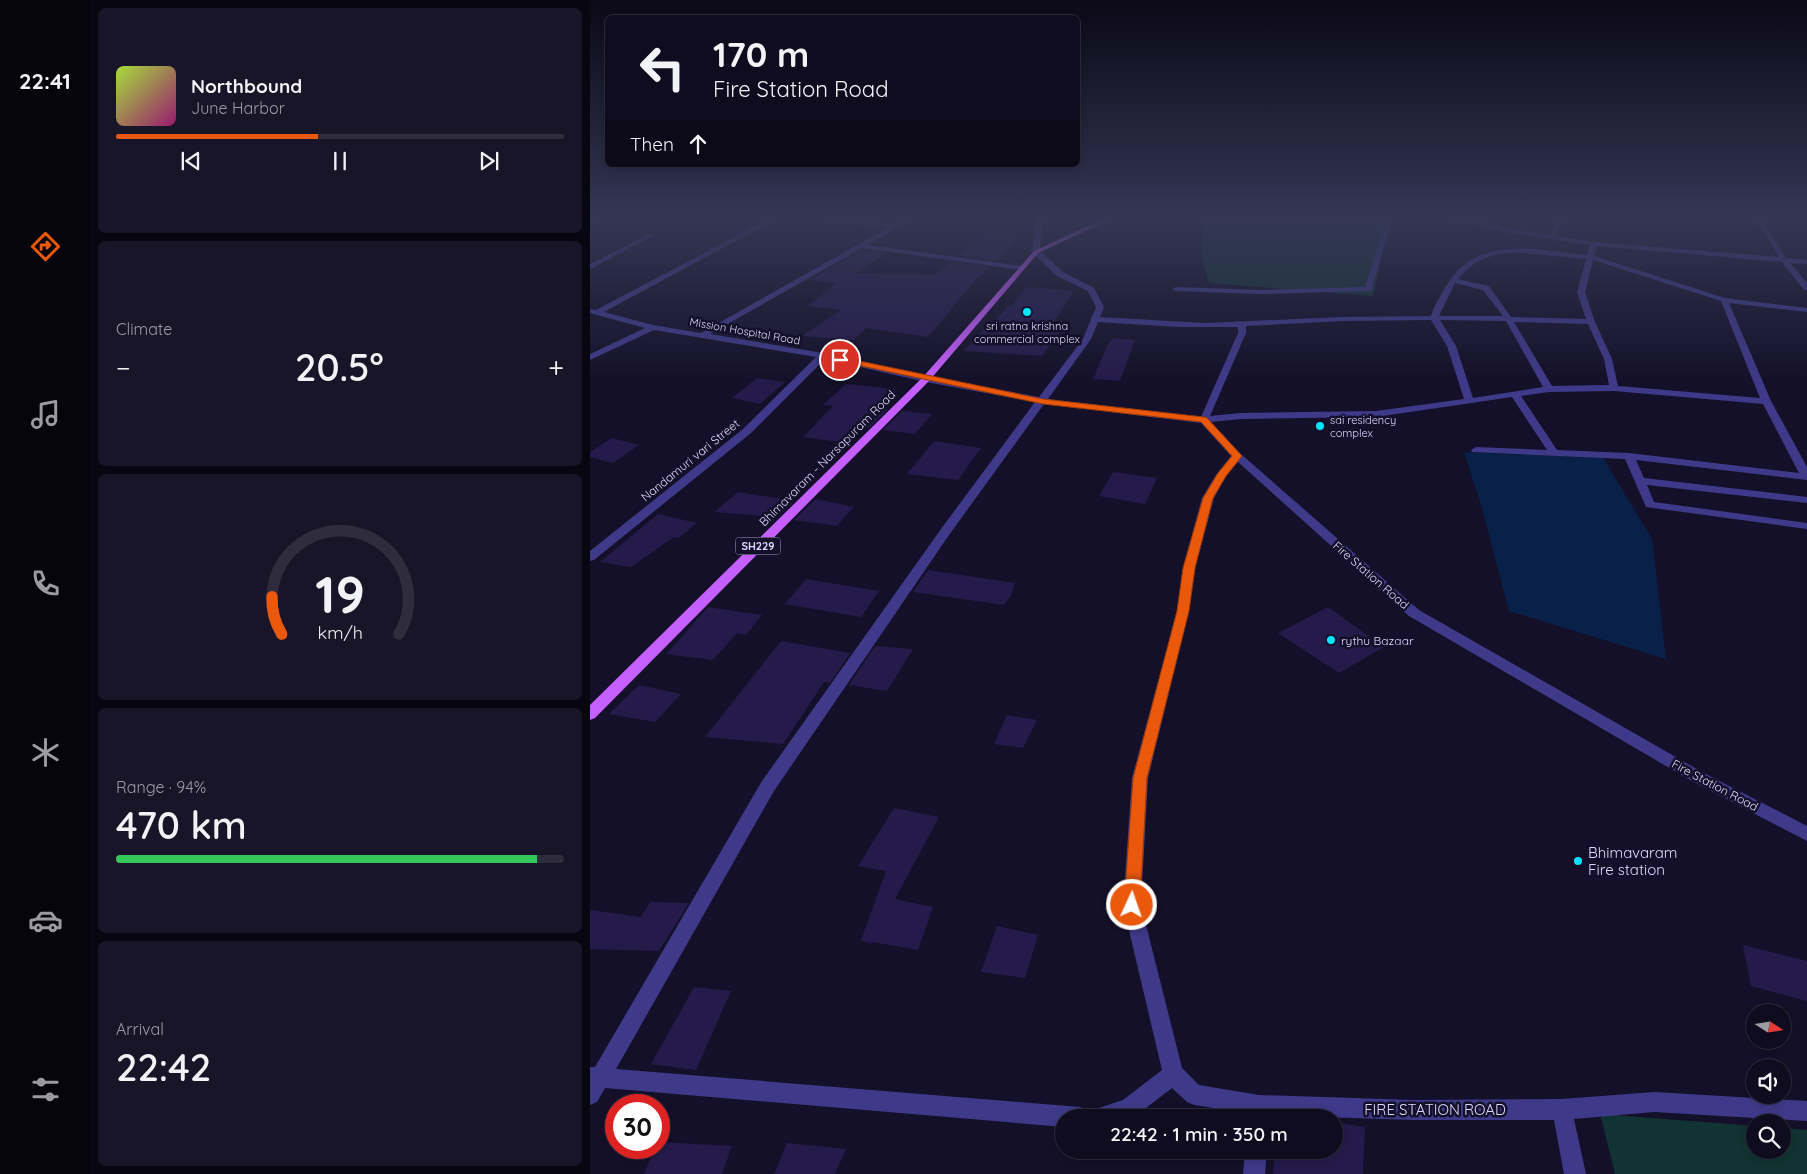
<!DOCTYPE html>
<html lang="en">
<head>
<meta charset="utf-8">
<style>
  body { margin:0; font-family:Quicksand,sans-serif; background:#181528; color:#f1f3f6; height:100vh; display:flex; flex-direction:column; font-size:19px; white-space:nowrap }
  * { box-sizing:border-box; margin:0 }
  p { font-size:16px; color:#9b9ba4 }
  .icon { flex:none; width:28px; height:28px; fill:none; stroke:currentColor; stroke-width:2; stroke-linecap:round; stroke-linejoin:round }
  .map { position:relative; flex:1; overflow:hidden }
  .drawer { display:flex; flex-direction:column; gap:8px; padding:8px; background:#080711; width:500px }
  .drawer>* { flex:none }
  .guide { position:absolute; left:15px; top:15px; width:475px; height:152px; border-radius:8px; box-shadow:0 2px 8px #0003,0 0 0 1px #2f2c3d; background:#0f0c1f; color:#f1f3f6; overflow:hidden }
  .needle { width:32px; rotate:102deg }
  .controls { position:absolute; left:1156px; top:1004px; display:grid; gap:10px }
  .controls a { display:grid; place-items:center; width:45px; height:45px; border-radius:50%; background:#0f0c1f; box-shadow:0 2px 8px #0003,0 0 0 1px #2f2c3d; font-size:25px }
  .speed { position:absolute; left:15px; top:1094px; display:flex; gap:10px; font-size:25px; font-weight:700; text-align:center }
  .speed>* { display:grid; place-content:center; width:65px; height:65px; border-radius:50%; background:#0f0c1f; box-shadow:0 2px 8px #0003,0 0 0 1px #2f2c3d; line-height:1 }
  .speed .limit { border:8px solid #d22; background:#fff; color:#111 }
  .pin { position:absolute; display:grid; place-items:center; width:42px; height:42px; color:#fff; margin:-21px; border:2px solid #fff; border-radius:50%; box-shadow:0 1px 5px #0007 }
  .me { position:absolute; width:55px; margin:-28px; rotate:3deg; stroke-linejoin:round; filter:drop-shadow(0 0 4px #0008) }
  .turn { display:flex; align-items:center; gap:18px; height:105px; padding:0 25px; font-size:22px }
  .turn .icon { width:65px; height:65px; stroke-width:2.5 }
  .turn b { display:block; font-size:35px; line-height:42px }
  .then { display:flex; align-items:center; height:48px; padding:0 25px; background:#0003; gap:10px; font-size:19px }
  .big { font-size:38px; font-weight:600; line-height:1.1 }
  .drawer .card { flex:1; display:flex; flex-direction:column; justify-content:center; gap:8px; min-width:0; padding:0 18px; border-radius:8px; background:#181528 }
  .drawer .dial { align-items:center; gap:0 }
  .dial svg { height:130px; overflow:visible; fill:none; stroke:#2f2c3d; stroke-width:7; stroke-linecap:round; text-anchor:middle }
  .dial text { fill:#f1f3f6; stroke:none }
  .song { display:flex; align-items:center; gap:15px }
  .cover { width:60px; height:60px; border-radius:8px; background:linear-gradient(135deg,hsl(80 70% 55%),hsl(320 70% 35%)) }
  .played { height:5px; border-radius:2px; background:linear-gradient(90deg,#ea580c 45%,#2f2c3d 45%) }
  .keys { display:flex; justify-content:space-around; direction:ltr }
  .heat { display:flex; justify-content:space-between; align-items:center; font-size:28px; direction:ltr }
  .charge { height:8px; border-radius:4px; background:linear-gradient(90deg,#34c759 94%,#2f2c3d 0) }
  .trip { position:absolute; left:465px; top:1109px; width:288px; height:50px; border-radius:25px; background:#0f0c1f; box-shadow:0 2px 8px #0003,0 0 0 1px #2f2c3d; font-weight:600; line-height:50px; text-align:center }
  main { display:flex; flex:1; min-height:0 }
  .tabs { display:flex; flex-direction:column; width:90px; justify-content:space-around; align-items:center; background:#06050c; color:#9b9ba4 }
  .tabs .icon { width:35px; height:35px }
  .tabs .on { color:#ea580c }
  .tabs b { font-size:22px; color:#f1f3f6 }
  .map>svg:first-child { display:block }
</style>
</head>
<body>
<main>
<nav class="tabs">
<b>22:41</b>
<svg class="icon on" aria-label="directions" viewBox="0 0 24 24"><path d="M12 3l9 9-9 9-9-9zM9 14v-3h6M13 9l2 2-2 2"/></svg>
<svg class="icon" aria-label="music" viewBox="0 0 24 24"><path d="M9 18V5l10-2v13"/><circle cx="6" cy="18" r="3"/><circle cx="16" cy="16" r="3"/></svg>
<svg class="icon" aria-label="phone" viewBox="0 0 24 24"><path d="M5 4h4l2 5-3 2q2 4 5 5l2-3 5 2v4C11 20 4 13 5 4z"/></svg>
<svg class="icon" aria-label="climate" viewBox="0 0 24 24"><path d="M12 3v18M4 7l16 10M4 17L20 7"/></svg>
<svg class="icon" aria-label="car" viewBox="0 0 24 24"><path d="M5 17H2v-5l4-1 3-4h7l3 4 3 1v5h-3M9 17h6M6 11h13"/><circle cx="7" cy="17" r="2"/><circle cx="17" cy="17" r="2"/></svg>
<svg class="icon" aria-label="filters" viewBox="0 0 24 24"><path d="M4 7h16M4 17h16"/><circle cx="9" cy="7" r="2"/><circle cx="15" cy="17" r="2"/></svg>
</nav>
<section class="drawer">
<div class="card">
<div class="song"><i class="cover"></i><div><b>Northbound</b><p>June Harbor</p></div></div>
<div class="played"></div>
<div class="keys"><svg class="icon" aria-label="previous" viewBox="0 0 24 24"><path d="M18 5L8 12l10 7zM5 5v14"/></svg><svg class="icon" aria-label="pause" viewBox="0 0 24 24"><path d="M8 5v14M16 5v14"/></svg><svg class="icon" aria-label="next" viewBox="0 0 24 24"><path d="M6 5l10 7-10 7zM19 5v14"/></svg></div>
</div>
<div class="card"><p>Climate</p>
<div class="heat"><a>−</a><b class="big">20.5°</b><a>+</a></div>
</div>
<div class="card dial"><svg viewBox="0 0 100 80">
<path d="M14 69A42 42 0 1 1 86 69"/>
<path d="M14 69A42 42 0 0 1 8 46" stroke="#ea580c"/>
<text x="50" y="56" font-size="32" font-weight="700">19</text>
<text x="50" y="72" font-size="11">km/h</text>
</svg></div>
<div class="card"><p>Range · 94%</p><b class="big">470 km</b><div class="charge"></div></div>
<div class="card"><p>Arrival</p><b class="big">22:42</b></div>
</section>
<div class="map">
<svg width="1217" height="1174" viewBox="0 0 1217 1174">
  <rect width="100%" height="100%" fill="#141029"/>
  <!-- green -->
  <path fill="#123333" d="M 613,217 L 801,217 L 783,296 L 619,283 L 611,257 Z
    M 1010,1114 L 1165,1126 L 1165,1150 L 1192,1150 L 1193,1128 L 1217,1130 L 1217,1174 L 1025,1174 Z"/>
  <!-- water -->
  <path fill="#092048" d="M 874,452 L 1013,458 L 1062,539 L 1076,659 L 919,611 L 892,508 Z"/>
  <!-- building -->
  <path fill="#251b4b" d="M 396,235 L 429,239 L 406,261 L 370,256 Z
    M 272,250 L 297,253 L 265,273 L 344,275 L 361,262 L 399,267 L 387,278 L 338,337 L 276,328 L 264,340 L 212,336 L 251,310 L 218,306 L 246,283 L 219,280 Z
    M 437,287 L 484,291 L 464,322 L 476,324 L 452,356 L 374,351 L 399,324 L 401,325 L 418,306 L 421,306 Z
    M 523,338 L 545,340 L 530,381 L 503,379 L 517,346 Z
    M 167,378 L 195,382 L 170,404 L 142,398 Z
    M 256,384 L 304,389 L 286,408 L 298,409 L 279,428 L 266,426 L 250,442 L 213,437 L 243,406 L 233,405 Z
    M 312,411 L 342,414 L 325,434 L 293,430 Z
    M 22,438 L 49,445 L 23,463 L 0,457 L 0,452 Z
    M 344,441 L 391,448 L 368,480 L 317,474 Z
    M 523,472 L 567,478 L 555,504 L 509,496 Z
    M 148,492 L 204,501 L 188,517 L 124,512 Z
    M 226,499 L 264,507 L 247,526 L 204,520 Z
    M 68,514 L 107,523 L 88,538 L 84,537 L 41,567 L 10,562 Z
    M 338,570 L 425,583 L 421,596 L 414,605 L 323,592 Z
    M 216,579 L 289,591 L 271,617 L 195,604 Z
    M 118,607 L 172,615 L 156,635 L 147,633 L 123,660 L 76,654 Z
    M 738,607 L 794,647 L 749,673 L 688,633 Z
    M 191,641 L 260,653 L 240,683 L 234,682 L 193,744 L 115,737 Z
    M 285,646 L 323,649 L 297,691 L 259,685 Z
    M 49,685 L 91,694 L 65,722 L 19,714 Z
    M 417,715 L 447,720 L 433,748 L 404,744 Z
    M 304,808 L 349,817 L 305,899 L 343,907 L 328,950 L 282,942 L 281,944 L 271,940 L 296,871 L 268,866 Z
    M 60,902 L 99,903 L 69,951 L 0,949 L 0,910 L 51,917 Z
    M 407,926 L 448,935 L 435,978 L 391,972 Z
    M 1153,945 L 1217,961 L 1217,1001 L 1161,986 Z
    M 104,987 L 141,991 L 106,1070 L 61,1064 Z
    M 744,1122 L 775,1127 L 773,1174 L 683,1174 L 685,1150 L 744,1150 Z
    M 69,1142 L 142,1146 L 132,1174 L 54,1174 L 65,1148 L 69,1148 Z
    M 197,1143 L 256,1149 L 245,1174 L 184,1174 Z"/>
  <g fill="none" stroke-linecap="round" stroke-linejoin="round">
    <!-- street -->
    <path fill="#3e3a89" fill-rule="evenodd" d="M 8,217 L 17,217 L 0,225 L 0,221 Z
      M 182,217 L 190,217 L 14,312 L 63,325 L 111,333 L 299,227 L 192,217 L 248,219 L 257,217 L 255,220 L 305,224 L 317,217 L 325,217 L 278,245 L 432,266 L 436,268 L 432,270 L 272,248 L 120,334 L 233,353 L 336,376 L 449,397 L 493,339 L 506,307 L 498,291 L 467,276 L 442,252 L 446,222 L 450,217 L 457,217 L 452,222 L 450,251 L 473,272 L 504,288 L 514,307 L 510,317 L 615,323 L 751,317 L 841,316 C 843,308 847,302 851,295 C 881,233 940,249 997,255 L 1000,245 L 914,232 L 883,223 L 819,217 L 878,219 L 877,217 L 883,217 L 885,220 L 915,228 L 960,235 L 968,217 L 974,217 L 966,236 L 1004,242 L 1189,257 L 1164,217 L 1170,217 L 1196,258 L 1217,260 L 1217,264 L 1200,263 L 1217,283 L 1217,290 L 1214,290 L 1192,262 L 1007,246 L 1004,256 L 1135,298 L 1217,308 L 1217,312 L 1139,303 L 1181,401 L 1217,467 L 1217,480 L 1046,460 L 1054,478 L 1217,497 L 1217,503 L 1057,485 L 1064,502 L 1217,523 L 1217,529 L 1056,507 L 1035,459 L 882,452 L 881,450 L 886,447 L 957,450 L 922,397 L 786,417 L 651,419 L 621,422 L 651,454 L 829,610 L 1112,772 L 1217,826 L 1217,841 L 1100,780 L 819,616 L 648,462 L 636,476 L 624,498 L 605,568 L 599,611 L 558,778 L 551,905 L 592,1068 L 609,1085 L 669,1095 L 823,1100 L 972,1099 L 1064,1092 L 1217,1101 L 1217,1121 L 1064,1112 L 984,1119 L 996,1174 L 974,1174 L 964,1120 L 823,1120 L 669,1115 L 604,1105 L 597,1102 L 582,1088 L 543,1118 L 474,1118 L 474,1127 L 15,1088 L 7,1102 L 0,1105 L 0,1067 L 5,1067 L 172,781 L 351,529 L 445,402 L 336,382 L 235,359 L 161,433 L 4,560 L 0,561 L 0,551 L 153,429 L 226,357 L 64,330 L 0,360 L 0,354 L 55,328 L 0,313 L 0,309 L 6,310 ZM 933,253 L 996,259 L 987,292 L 996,319 L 921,317 L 899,286 L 868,279 C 888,256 904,253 933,253 ZM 1003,260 L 1131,301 L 1170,398 L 1028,386 L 1022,359 L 1005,322 L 995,292 ZM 865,283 L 893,290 L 913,316 L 849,316 ZM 841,320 L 857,346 L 874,399 L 786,411 L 651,413 L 620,416 L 656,333 L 656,326 L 751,321 ZM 850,320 L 916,321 L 953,387 L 883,398 L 866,346 ZM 508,322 L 588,327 L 648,327 L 648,333 L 611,417 L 458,399 L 501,339 ZM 924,322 L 998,324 L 1014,359 L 1019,385 L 962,386 ZM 1024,391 L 1173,404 L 1209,473 L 1039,453 L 967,450 L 931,396 L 959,392 ZM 454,404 L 611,423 L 641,456 L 626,475 L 612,498 L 593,568 L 587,611 L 542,778 L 533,905 L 572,1070 L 533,1100 L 500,1111 L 498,1113 L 497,1111 L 490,1107 L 26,1069 L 184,791 L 359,535 Z
      M 797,217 L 803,217 L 781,291 L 669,294 L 586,291 L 582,289 L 586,287 L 669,290 L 775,287 Z
      M 61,233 L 64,235 L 63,236 L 0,269 L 0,264 Z
      M 655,1150 L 677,1150 L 675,1174 L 653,1174 Z"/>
    <!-- primary -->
    <path fill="#c55fff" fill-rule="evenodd" d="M 517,217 L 526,217 L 448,253 L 339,381 L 5,718 L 0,720 L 0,705 L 333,377 L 444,251 Z"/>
  </g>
  <!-- sky -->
  <linearGradient id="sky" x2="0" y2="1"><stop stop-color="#0b0917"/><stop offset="0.57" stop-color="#343754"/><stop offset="1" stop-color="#343754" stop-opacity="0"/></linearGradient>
  <rect width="1217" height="382" fill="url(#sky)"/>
  <!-- route -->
  <path fill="#ea580c" stroke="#983908" d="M 250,357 L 453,399 L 614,417 L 617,418 L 652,456 L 636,476 L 623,498 L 605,568 L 599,611 L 557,778 L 550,905 L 548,911 L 542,913 L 536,911 L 534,905 L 543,778 L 587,611 L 593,568 L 613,498 L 628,473 L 642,456 L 611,422 L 453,404 L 247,361 L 247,358 Z"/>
  <!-- markers -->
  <g fill="#04e3ff" stroke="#141029" stroke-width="2">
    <circle cx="437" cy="312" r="5"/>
    <circle cx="730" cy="426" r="5"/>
    <circle cx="741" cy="640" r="5"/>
    <circle cx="988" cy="861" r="5"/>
  </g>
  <g text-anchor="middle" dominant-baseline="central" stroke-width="5" stroke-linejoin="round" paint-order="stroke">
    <!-- far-poi labels -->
    <g font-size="11" fill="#ddd8ff" stroke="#141029">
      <text x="437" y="326">sri ratna krishna<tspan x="437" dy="13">commercial complex</tspan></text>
      <text x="740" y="420" text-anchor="start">sai residency<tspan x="740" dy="13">complex</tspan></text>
    </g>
    <!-- far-street labels -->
    <g font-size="11" fill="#ddd8ff" stroke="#141029">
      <text transform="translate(155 331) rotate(10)">Mission Hospital Road</text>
    </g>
    <!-- shield labels -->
    <rect fill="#141029" stroke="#a19cbf" stroke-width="1" x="145.5" y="537.5" width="45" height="17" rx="4"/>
    <g font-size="11" font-weight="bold" fill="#ddd8ff">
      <text x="168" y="546">SH229</text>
    </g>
    <!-- street labels -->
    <g font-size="12" fill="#ddd8ff" stroke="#141029">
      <text transform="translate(237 458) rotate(-45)">Bhimavaram - Narsapuram Road</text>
      <text transform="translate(100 460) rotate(-39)">Nandamuri vari Street</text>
      <text transform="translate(781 575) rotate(41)">Fire Station Road</text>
      <text transform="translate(1125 785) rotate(28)">Fire Station Road</text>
    </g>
    <!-- poi labels -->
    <g font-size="12" fill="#ddd8ff" stroke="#141029" text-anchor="start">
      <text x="751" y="640">rythu Bazaar</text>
    </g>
    <!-- near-poi labels -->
    <g font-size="15" fill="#ddd8ff" stroke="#141029" text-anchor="start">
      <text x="998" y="852">Bhimavaram<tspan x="998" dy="17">Fire station</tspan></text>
    </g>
    <!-- near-street labels -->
    <g font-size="15" fill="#ddd8ff" stroke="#141029">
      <text x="845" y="1109">FIRE STATION ROAD</text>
    </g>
  </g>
</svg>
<div class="controls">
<a><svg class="needle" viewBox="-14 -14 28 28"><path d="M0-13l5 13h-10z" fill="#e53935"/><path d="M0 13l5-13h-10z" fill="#9b9ba4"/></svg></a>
<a><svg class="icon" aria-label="sound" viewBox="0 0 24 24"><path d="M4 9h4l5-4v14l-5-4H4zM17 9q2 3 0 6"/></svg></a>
<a><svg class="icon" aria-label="search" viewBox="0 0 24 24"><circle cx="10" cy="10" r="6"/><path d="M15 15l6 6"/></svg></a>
</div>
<div class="speed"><div class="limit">30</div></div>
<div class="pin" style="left:250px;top:360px;background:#d93025"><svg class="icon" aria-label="arrive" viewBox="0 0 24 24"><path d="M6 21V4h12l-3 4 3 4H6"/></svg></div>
<svg class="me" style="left:542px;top:905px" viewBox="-20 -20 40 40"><circle r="17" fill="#ea580c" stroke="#fff" stroke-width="3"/><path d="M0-11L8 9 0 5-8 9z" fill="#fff"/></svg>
<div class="trip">22:42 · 1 min · 350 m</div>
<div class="guide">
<div class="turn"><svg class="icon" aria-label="left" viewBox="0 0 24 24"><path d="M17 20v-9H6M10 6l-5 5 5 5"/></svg><div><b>170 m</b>Fire Station Road</div></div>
<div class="then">Then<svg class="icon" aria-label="ahead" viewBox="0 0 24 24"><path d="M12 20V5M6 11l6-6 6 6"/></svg></div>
</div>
</div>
</main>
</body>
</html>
